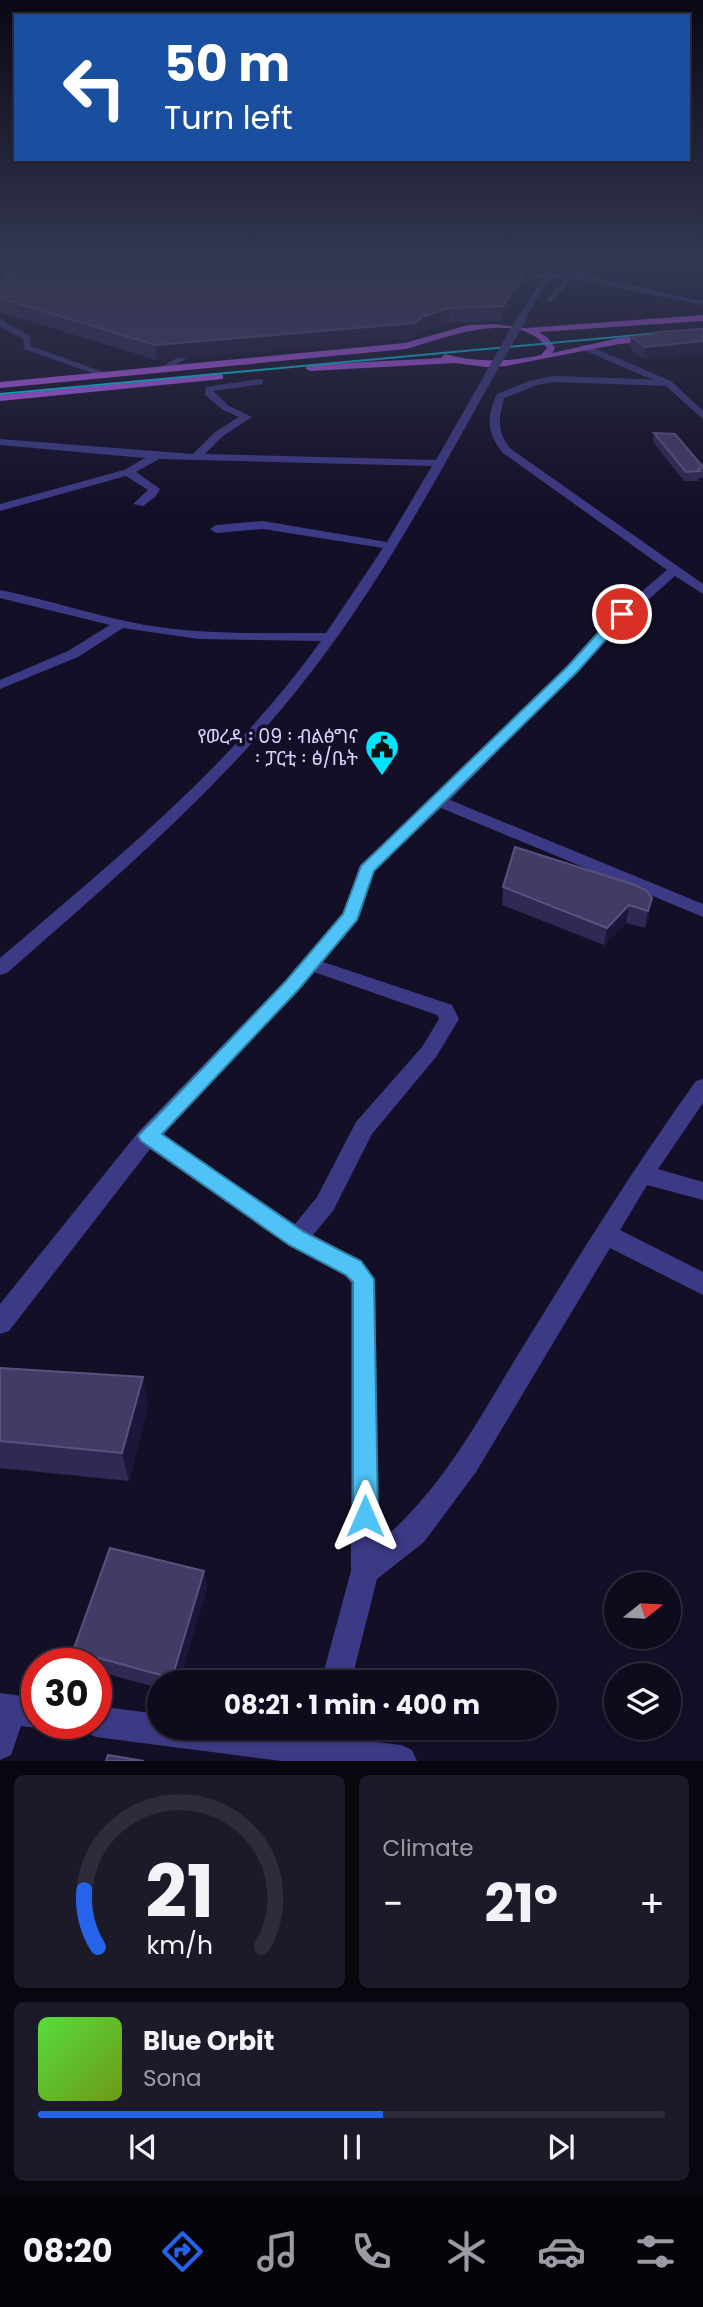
<!DOCTYPE html>
<html lang="en">
<head>
<meta charset="utf-8">
<style>
  body { margin:0; font-family:Poppins,"Noto Sans Ethiopic",sans-serif; background:#1c1929; color:#f1f3f6; height:100vh; display:flex; flex-direction:column; font-size:26px; white-space:nowrap }
  * { box-sizing:border-box; margin:0 }
  p { font-size:23px; color:#9b9ba3 }
  .icon { flex:none; width:38px; height:38px; fill:none; stroke:currentColor; stroke-width:2; stroke-linecap:round; stroke-linejoin:round }
  .map { position:relative; height:1761px; overflow:hidden }
  .drawer { display:flex; flex-direction:column; gap:14px; padding:14px; background:#08060f; flex:1 }
  .drawer>* { flex:none }
  .top-card { position:absolute; left:14px; top:14px; width:676px; height:147px; border-radius:0px; box-shadow:0 2px 5px #0004,0 0 0 2px #2e2b3b; background:#1a4fa0; color:#fff; overflow:hidden }
  .needle { width:46px; rotate:72deg }
  .buttons { position:absolute; left:604px; top:1572px; display:grid; gap:14px }
  .buttons a { display:grid; place-items:center; width:77px; height:77px; border-radius:50%; background:#0e0b1c; box-shadow:0 2px 5px #0004,0 0 0 2px #2e2b3b; font-size:35px }
  .speed { position:absolute; left:21px; top:1648px; display:flex; gap:14px; font-size:35px; font-weight:700; text-align:center }
  .speed>* { display:grid; place-content:center; width:91px; height:91px; border-radius:50%; background:#0e0b1c; box-shadow:0 2px 5px #0004,0 0 0 2px #2e2b3b; line-height:1 }
  .speed .limit { border:10px solid #d22; background:#fff; color:#111 }
  .pin { position:absolute; display:grid; place-items:center; width:60px; height:60px; color:#fff; margin:-30px; border:4px solid #fff; border-radius:50%; box-shadow:0 2px 7px #0007 }
  .me { position:absolute; width:77px; margin:-38px; rotate:0deg; stroke-linejoin:round; filter:drop-shadow(0 0 5px #0008) }
  .turn { display:flex; align-items:center; gap:24px; height:147px; padding:0 35px; font-size:32px }
  .turn .icon { width:91px; height:91px; stroke-width:2.5 }
  .turn b { display:block; font-size:49px; line-height:60px }
  .big { font-size:52px; font-weight:700; line-height:1.1 }
  .drawer .tile { flex:1; display:flex; flex-direction:column; justify-content:center; gap:10px; min-width:0; padding:0 24px; border-radius:10px; background:#1c1929 }
  .drawer .dial { align-items:center; gap:0 }
  .dial svg { height:182px; overflow:visible; fill:none; stroke:#2e2b3b; stroke-width:7; stroke-linecap:round; text-anchor:middle }
  .dial text { fill:#f1f3f6; stroke:none }
  .song { display:flex; align-items:center; gap:21px }
  .cover { width:84px; height:84px; border-radius:10px; background:linear-gradient(135deg,hsl(110 70% 55%),hsl(80 70% 35%)) }
  .played { height:7px; border-radius:4px; background:linear-gradient(90deg,#2563eb 55%,#2e2b3b 55%) }
  .keys { display:flex; justify-content:space-around; direction:ltr }
  .heat { display:flex; justify-content:space-between; align-items:center; font-size:38px; direction:ltr }
  .drawer .tiles { flex:1; display:grid; gap:14px; grid-template-columns:1fr 1fr }
  .tile:last-child { grid-column:span 2 }
  .trip { position:absolute; left:147px; top:1670px; width:410px; height:70px; border-radius:35px; background:#0e0b1c; box-shadow:0 2px 5px #0004,0 0 0 2px #2e2b3b; font-weight:700; line-height:70px; text-align:center }
  .menu { display:flex; height:112px; justify-content:space-around; align-items:center; background:#06040b; color:#9b9ba3 }
  .menu .icon { width:49px; height:49px }
  .menu .current { color:#2563eb }
  .menu b { font-size:32px; color:#f1f3f6 }
  .map>svg:first-child { display:block }
</style>
</head>
<body>
<div class="map">
<svg width="703" height="1761" viewBox="0 0 703 1761">
  <rect width="100%" height="100%" fill="#130f26"/>
  <g fill="none" stroke-linecap="round" stroke-linejoin="round">
    <!-- service -->
    <path fill="#3d3a85" fill-rule="evenodd" d="M 193,348 L 200,350 L 164,372 L 157,370 Z"/>
    <!-- minor -->
    <path fill="#3d3a85" fill-rule="evenodd" d="M 496,262 C 510,262 523,274 544,274 C 576,275 606,262 638,262 L 583,275 L 703,301 L 703,305 L 573,278 L 551,302 L 547,300 L 565,278 L 548,279 L 527,316 L 523,319 L 519,316 L 542,279 L 508,272 Z
      M 0,319 L 30,336 L 31,346 L 111,375 L 103,377 L 24,349 L 23,339 L 0,326 Z
      M 490,371 L 495,374 C 438,476 383,579 312,671 C 224,786 115,878 7,973 L 0,975 L 0,958 C 115,860 232,765 321,641 L 199,639 L 123,628 L 78,657 L 0,689 L 0,680 L 68,651 L 110,625 L 0,598 L 0,590 C 49,600 96,616 145,625 C 205,635 266,633 326,633 L 383,548 L 263,529 L 216,533 L 210,529 L 216,525 L 263,521 L 387,542 L 432,466 L 159,459 L 136,472 L 160,489 L 155,497 L 143,506 L 133,504 L 148,490 L 126,476 L 0,511 L 0,504 L 124,470 L 145,458 L 0,445 L 0,439 L 193,454 L 215,432 L 239,417 L 223,410 L 205,395 L 206,387 L 260,379 L 263,380 L 263,384 L 213,391 L 229,406 L 252,417 L 223,436 L 205,454 L 436,460 L 485,374 Z
      M 554,376 L 668,380 L 673,383 L 668,386 L 554,382 L 537,385 L 504,398 C 499,418 496,432 511,449 L 703,584 L 703,594 L 675,576 C 596,645 524,725 450,800 L 703,904 L 703,917 L 441,808 L 374,871 L 360,916 L 323,962 L 452,1005 L 459,1019 L 436,1057 L 372,1134 L 333,1211 L 313,1235 L 361,1261 L 375,1279 L 379,1542 C 442,1492 482,1413 524,1345 C 579,1256 634,1167 696,1081 L 703,1079 L 703,1103 L 658,1169 L 703,1182 L 703,1200 L 647,1185 L 620,1230 L 703,1272 L 703,1295 L 610,1248 L 476,1472 L 424,1542 L 377,1579 L 351,1682 L 321,1682 L 351,1571 L 351,1283 L 345,1275 L 289,1245 L 150,1149 L 9,1331 L 0,1334 L 0,1304 L 140,1130 L 286,980 L 343,914 L 360,865 L 433,798 L 567,666 L 606,622 L 667,570 L 503,453 C 487,434 486,417 497,394 L 532,380 ZM 314,972 L 437,1015 L 439,1019 L 422,1047 L 356,1122 L 317,1197 L 295,1224 L 163,1135 Z
      M 0,1693 L 37,1698 L 37,1724 L 48,1724 L 37,1728 L 21,1726 L 11,1755 L 0,1760 Z
      M 96,1706 L 159,1714 L 159,1727 L 263,1727 L 306,1733 L 307,1727 L 339,1727 L 336,1737 L 401,1745 L 412,1750 L 417,1761 L 281,1761 L 96,1737 L 85,1732 L 82,1724 L 96,1724 Z"/>
    <!-- tertiary -->
    <path fill="#3d3a85" fill-rule="evenodd" d="M 581,345 L 587,345 L 671,381 L 703,411 L 703,419 L 665,385 L 581,349 Z"/>
    <!-- primary -->
    <path fill="#c25bff" fill-rule="evenodd" d="M 703,315 L 703,321 L 539,332 L 548,338 L 555,348 L 552,353 L 619,338 L 703,330 L 703,336 L 619,344 L 506,366 L 486,367 L 455,363 L 310,371 L 305,368 L 310,365 L 441,358 L 445,354 C 478,363 508,362 541,355 L 547,348 C 518,307 442,339 406,349 L 0,388 L 0,382 L 405,343 L 468,325 L 495,324 L 526,328 Z
      M 220,374 L 223,375 L 223,379 L 0,401 L 0,395 Z"/>
    <!-- tram -->
    <path stroke="#00e5ff" stroke-width="2" d="M 0,394 L 703,329"/>
    <!-- minor-bridge -->
    <path stroke="#3d3a85" stroke-width="9" d="M 545,280 L 549,273
      M 490,374 L 523,316"/>
  </g>
  <!-- wall -->
  <path fill="#312854" d="M 19,262 L 542,262 L 502,321 L 449,323 L 421,332 L 414,338 L 156,360 L 0,312 L 0,285 Z
    M 703,329 L 643,359 L 630,349 L 631,337 L 655,335 L 656,332 Z
    M 654,433 L 703,467 L 703,478 L 699,478 L 698,481 L 684,481 L 653,442 Z
    M 503,887 L 647,891 L 649,916 L 645,928 L 626,923 L 604,945 L 502,905 Z
    M 0,1368 L 148,1406 L 129,1481 L 0,1468 Z
    M 207,1587 L 179,1682 L 159,1682 L 159,1688 L 96,1671 L 96,1664 L 77,1664 L 73,1651 Z"/>
  <!-- shaded-wall -->
  <path fill="#1d163a" d="M 534,262 L 542,262 L 502,321 L 503,306 Z
    M 449,308 L 449,323 L 421,332 L 414,338 L 156,360 L 155,345 L 422,317 Z
    M 703,341 L 703,353 L 643,359 L 645,347 Z
    M 652,898 L 649,916 L 645,928 L 648,911 Z
    M 629,905 L 626,923 L 604,945 L 607,928 Z
    M 143,1377 L 148,1406 L 129,1481 L 122,1453 Z
    M 204,1571 L 207,1587 L 179,1682 L 173,1682 L 172,1678 Z"/>
  <!-- building -->
  <path fill="#433a66" stroke="#5a527e" stroke-width="2" d="M 19,262 L 534,262 L 503,306 L 449,308 L 422,317 L 415,323 L 155,345 L 0,298 L 0,285 Z
    M 703,329 L 703,341 L 645,347 L 631,337 L 658,334 L 656,332 Z
    M 654,433 L 675,434 L 703,467 L 703,468 L 698,469 L 700,471 L 686,472 Z
    M 515,847 L 635,885 L 647,891 L 652,898 L 648,911 L 629,905 L 607,928 L 503,887 Z
    M 0,1368 L 143,1377 L 122,1453 L 0,1441 Z
    M 110,1548 L 204,1571 L 172,1678 L 73,1651 Z
    M 108,1755 L 144,1761 L 106,1761 Z"/>
  <!-- sky -->
  <linearGradient id="sky" x2="0" y2="1"><stop stop-color="#0a0815"/><stop offset="0.51" stop-color="#333752"/><stop offset="1" stop-color="#333752" stop-opacity="0"/></linearGradient>
  <rect width="703" height="509" fill="url(#sky)"/>
  <!-- route -->
  <path fill="#4fc3f7" stroke="#337fa1" stroke-width="2" d="M 622,610 L 628,614 L 627,616 L 577,672 L 374,871 L 357,920 L 299,989 L 162,1134 L 304,1232 L 361,1261 L 374,1279 L 378,1516 L 374,1525 L 365,1528 L 356,1525 L 353,1516 L 353,1282 L 346,1275 L 289,1245 L 141,1141 L 138,1136 L 286,981 L 343,914 L 361,866 L 568,666 L 618,611 Z"/>
  <!-- icons -->
  <defs>
    <g id="civic-pin" transform="scale(1.75)"><path d="M0 17L-7.5 6A9.5 9.5 0 1 1 7.5 6Z" fill="#00e5ff" stroke="#130f26"/><path d="M-.6-6.5H3V-4.5H.6V-3L4-1V1h2V6H-6V1h2V-1L-.6-3ZM-1.2 2.5V6h2.4V2.5Z" fill="#111"/></g>
  </defs>
  <g fill-rule="evenodd">
    <use href="#civic-pin" x="382" y="747"/>
  </g>
  <g text-anchor="middle" dominant-baseline="central" stroke-width="7" stroke-linejoin="round" paint-order="stroke">
    <!-- poi labels -->
    <g font-size="19" fill="#d9d4ff" stroke="#130f26" text-anchor="end">
      <text x="358" y="736">የወረዳ ፡ 09 ፡ ብልፅግና<tspan x="358" dy="22">፡ ፓርቲ ፡ ፅ/ቤት</tspan></text>
    </g>
  </g>
</svg>
<div class="buttons">
<a><svg class="needle" viewBox="-14 -14 28 28"><path d="M0-13l5 13h-10z" fill="#e53935"/><path d="M0 13l5-13h-10z" fill="#9b9ba3"/></svg></a>
<a><svg class="icon" aria-label="layers" viewBox="0 0 24 24"><path d="M12 4l9 5-9 5-9-5zM3 14l9 5 9-5"/></svg></a>
</div>
<div class="speed"><div class="limit">30</div></div>
<div class="pin" style="left:622px;top:614px;background:#d93025"><svg class="icon" aria-label="arrive" viewBox="0 0 24 24"><path d="M6 21V4h12l-3 4 3 4H6"/></svg></div>
<svg class="me" style="left:365px;top:1516px" viewBox="-20 -20 40 40"><path d="M0-17L14 15 0 8-14 15z" fill="#4fc3f7" stroke="#fff" stroke-width="4"/></svg>
<div class="trip">08:21 · 1 min · 400 m</div>
<div class="top-card">
<div class="turn"><svg class="icon" aria-label="left" viewBox="0 0 24 24"><path d="M17 20v-9H6M10 6l-5 5 5 5"/></svg><div><b>50 m</b>Turn left</div></div>
</div>
</div>
<section class="drawer">
<div class="tiles">
<div class="tile dial"><svg viewBox="0 0 100 80">
<path d="M14 69A42 42 0 1 1 86 69"/>
<path d="M14 69A42 42 0 0 1 8 44" stroke="#2563eb"/>
<text x="50" y="56" font-size="32" font-weight="700">21</text>
<text x="50" y="72" font-size="11">km/h</text>
</svg></div>
<div class="tile"><p>Climate</p>
<div class="heat"><a>−</a><b class="big">21°</b><a>+</a></div>
</div>
<div class="tile">
<div class="song"><i class="cover"></i><div><b>Blue Orbit</b><p>Sona</p></div></div>
<div class="played"></div>
<div class="keys"><svg class="icon" aria-label="previous" viewBox="0 0 24 24"><path d="M18 5L8 12l10 7zM5 5v14"/></svg><svg class="icon" aria-label="pause" viewBox="0 0 24 24"><path d="M8 5v14M16 5v14"/></svg><svg class="icon" aria-label="next" viewBox="0 0 24 24"><path d="M6 5l10 7-10 7zM19 5v14"/></svg></div>
</div>
</div>
</section>
<nav class="menu">
<b>08:20</b>
<svg class="icon current" aria-label="directions" viewBox="0 0 24 24"><path d="M12 3l9 9-9 9-9-9zM9 14v-3h6M13 9l2 2-2 2"/></svg>
<svg class="icon" aria-label="music" viewBox="0 0 24 24"><path d="M9 18V5l10-2v13"/><circle cx="6" cy="18" r="3"/><circle cx="16" cy="16" r="3"/></svg>
<svg class="icon" aria-label="phone" viewBox="0 0 24 24"><path d="M5 4h4l2 5-3 2q2 4 5 5l2-3 5 2v4C11 20 4 13 5 4z"/></svg>
<svg class="icon" aria-label="climate" viewBox="0 0 24 24"><path d="M12 3v18M4 7l16 10M4 17L20 7"/></svg>
<svg class="icon" aria-label="car" viewBox="0 0 24 24"><path d="M5 17H2v-5l4-1 3-4h7l3 4 3 1v5h-3M9 17h6M6 11h13"/><circle cx="7" cy="17" r="2"/><circle cx="17" cy="17" r="2"/></svg>
<svg class="icon" aria-label="filters" viewBox="0 0 24 24"><path d="M4 7h16M4 17h16"/><circle cx="9" cy="7" r="2"/><circle cx="15" cy="17" r="2"/></svg>
</nav>
</body>
</html>
